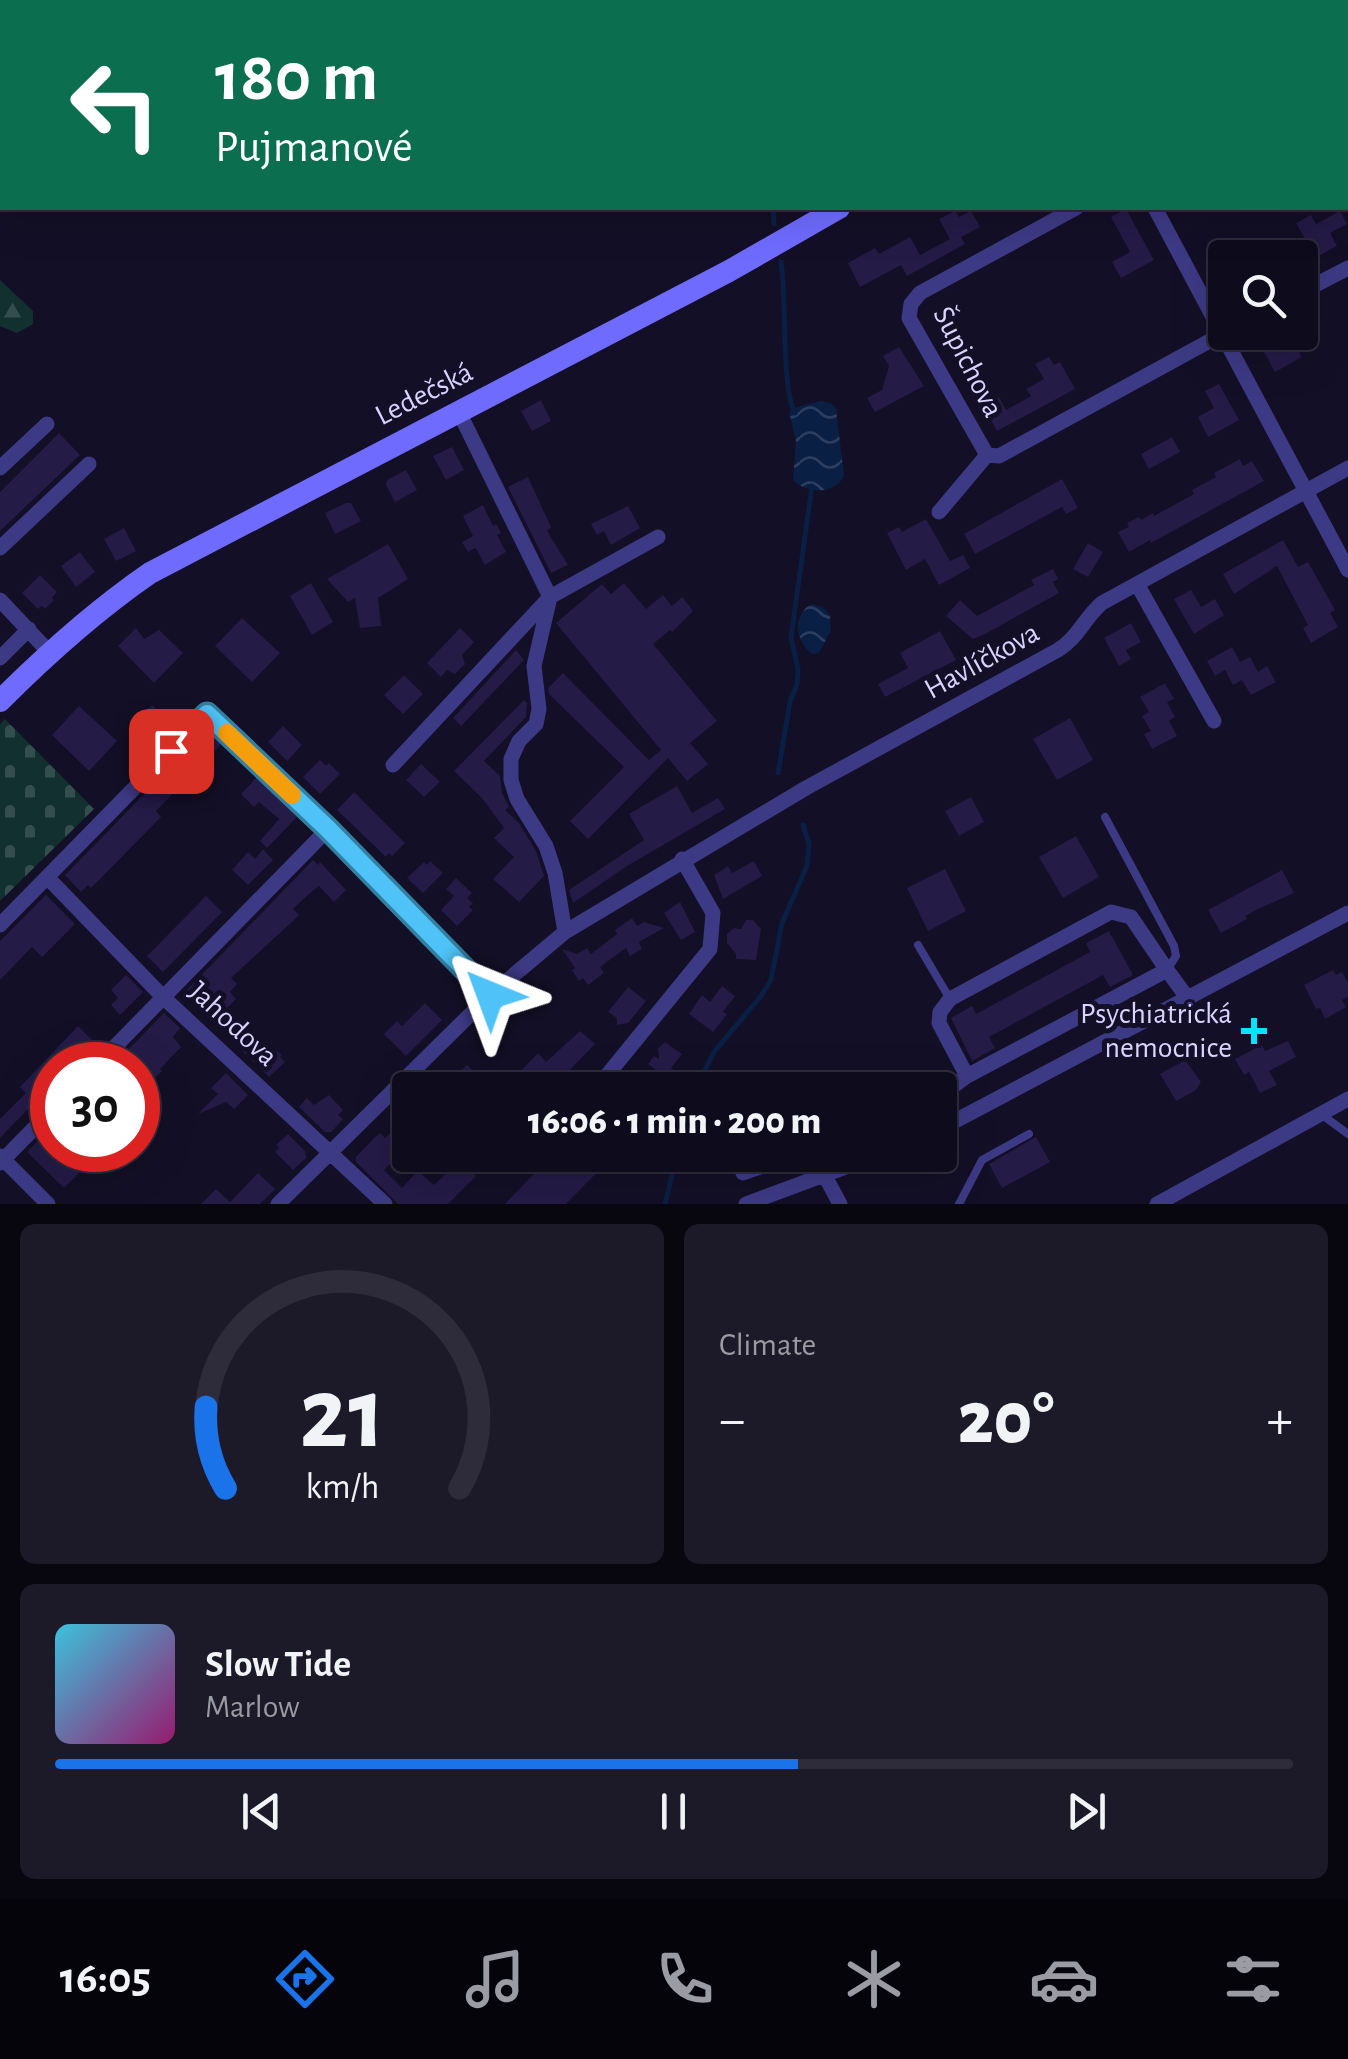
<!DOCTYPE html>
<html lang="en">
<head>
<meta charset="utf-8">
<style>
  body { margin:0; font-family:"Alegreya Sans",sans-serif; background:#1c1929; color:#f1f3f6; height:100vh; display:flex; flex-direction:column; font-size:38px; white-space:nowrap }
  * { box-sizing:border-box; margin:0 }
  p { font-size:32px; color:#9b9ba3 }
  .icon { flex:none; width:55px; height:55px; fill:none; stroke:currentColor; stroke-width:2; stroke-linecap:round; stroke-linejoin:round }
  .map { position:relative; height:1204px; overflow:hidden }
  .side { display:flex; flex-direction:column; gap:20px; padding:20px; background:#08060f; flex:1 }
  .side>* { flex:none }
  .guide { position:absolute; left:0px; top:0px; width:1350px; height:210px; box-shadow:0 10px 40px #0002,0 0 0 2px #2e2b3b; background:#0b6e4f; color:#fff; overflow:hidden }
  .buttons { position:absolute; left:1208px; top:240px; display:grid; gap:20px }
  .buttons a { display:grid; place-items:center; width:110px; height:110px; border-radius:10px; background:#0e0b1c; box-shadow:0 10px 40px #0002,0 0 0 2px #2e2b3b; font-size:50px }
  .speed { position:absolute; left:30px; top:1042px; display:flex; gap:20px; font-size:50px; font-weight:700; text-align:center }
  .speed>* { display:grid; place-content:center; width:130px; height:130px; border-radius:50%; background:#0e0b1c; box-shadow:0 10px 40px #0002,0 0 0 2px #2e2b3b; line-height:1 }
  .speed .limit { border:15px solid #d22; background:#fff; color:#111 }
  .pin { position:absolute; display:grid; place-items:center; width:85px; height:85px; color:#fff; margin:-42px; border-radius:20px; box-shadow:0 5px 15px #0006 }
  .me { position:absolute; width:110px; margin:-55px; rotate:316deg; stroke-linejoin:round; filter:drop-shadow(0 0 8px #0008) }
  .turn { display:flex; align-items:center; gap:35px; height:210px; padding:0 50px; font-size:45px }
  .turn .icon { width:130px; height:130px; stroke-width:2.5 }
  .turn b { display:block; font-size:70px; line-height:85px }
  .big { font-size:75px; font-weight:800; line-height:1.1 }
  .side .widget { flex:1; display:flex; flex-direction:column; justify-content:center; gap:15px; min-width:0; padding:0 35px; border-radius:15px; background:#1c1929 }
  .side .dial { align-items:center; gap:0 }
  .dial svg { height:260px; overflow:visible; fill:none; stroke:#2e2b3b; stroke-width:7; stroke-linecap:round; text-anchor:middle }
  .dial text { fill:#f1f3f6; stroke:none }
  .song { display:flex; align-items:center; gap:30px }
  .cover { width:120px; height:120px; border-radius:15px; background:linear-gradient(135deg,hsl(190 70% 55%),hsl(320 70% 35%)) }
  .played { height:10px; border-radius:5px; background:linear-gradient(90deg,#1a73e8 60%,#2e2b3b 60%) }
  .keys { display:flex; justify-content:space-around; direction:ltr }
  .heat { display:flex; justify-content:space-between; align-items:center; font-size:55px; direction:ltr }
  .side .tiles { flex:1; display:grid; gap:20px; grid-template-columns:1fr 1fr }
  .widget:last-child { grid-column:span 2 }
  .trip { position:absolute; left:392px; top:1072px; width:565px; height:100px; border-radius:10px; background:#0e0b1c; box-shadow:0 10px 40px #0002,0 0 0 2px #2e2b3b; font-weight:800; line-height:100px; text-align:center }
  .menu { display:flex; height:160px; justify-content:space-around; align-items:center; background:#06040b; color:#9b9ba3 }
  .menu .icon { width:70px; height:70px }
  .menu .selected { color:#1a73e8 }
  .menu b { font-size:45px; color:#f1f3f6 }
  .map>svg:first-child { display:block }
</style>
</head>
<body>
<div class="map">
<svg width="1348" height="1204" viewBox="0 0 1348 1204">
  <defs>
    <pattern id="forest-firs" width="22" height="20" patternUnits="userSpaceOnUse" patternTransform="scale(2.5)"><rect width="22" height="20" fill="#12302f"/><path d="M5 1l3.5 6h-7zM16 11l3.5 6h-7z" fill="#344d4e"/></pattern>
    <pattern id="cemetery-stones" width="16" height="16" patternUnits="userSpaceOnUse" patternTransform="scale(2.5)"><rect width="16" height="16" fill="#12302f"/><path d="M2 7V4a2 2 0 0 1 4 0v3zM10 15v-3a2 2 0 0 1 4 0v3z" fill="#344d4e"/></pattern>
    <pattern id="water-waves" width="16" height="10" patternUnits="userSpaceOnUse" patternTransform="scale(2.5)"><rect width="16" height="10" fill="#0a1f44"/><path d="M0 5q4-4 8 0t8 0" fill="none" stroke="#2d3f60"/></pattern>
  </defs>
  <rect width="100%" height="100%" fill="#130f26"/>
  <!-- forest -->
  <path fill="url(#forest-firs)" d="M 0,280 L 33,311 L 33,324 L 17,333 L 0,326 Z"/>
  <!-- cemetery -->
  <path fill="url(#cemetery-stones)" d="M 5,719 L 94,809 L 0,901 L 0,724 Z"/>
  <!-- water -->
  <path fill="url(#water-waves)" d="M 821,401 L 831,403 L 836,409 L 844,476 C 834,495 807,494 793,480 L 796,441 L 789,412 L 793,408 Z
    M 811,604 L 823,607 L 830,616 L 831,630 L 819,653 L 812,654 C 795,641 792,616 811,604 Z"/>
  <g fill="none" stroke-linecap="round" stroke-linejoin="round">
    <!-- stream -->
    <path stroke="#0a1f44" stroke-width="5" d="M 685,0 L 686,2
      M 773,208 L 774,224
      M 781,262 C 787,299 781,388 795,413
      M 778,773 L 790,702 L 797,684 L 798,669 L 791,637 L 812,486
      M 695,1090 L 714,1052 L 761,996 L 771,980 L 782,923 L 807,866 L 809,844 L 803,825
      M 665,1204 L 677,1155"/>
  </g>
  <!-- building -->
  <path fill="#241b47" d="M 1126,209 L 1154,260 L 1121,278 L 1112,262 L 1130,252 L 1111,217 Z
    M 955,211 L 959,217 L 971,211 L 980,227 L 961,237 L 965,244 L 907,276 L 901,265 L 860,287 L 848,263 L 875,248 L 879,254 L 910,237 L 920,255 L 950,239 L 939,219 Z
    M 1340,211 L 1347,224 L 1330,233 L 1337,246 L 1300,266 L 1300,258 L 1288,258 L 1283,249 L 1304,237 L 1296,223 L 1311,215 L 1316,224 Z
    M 1290,337 L 1302,357 L 1275,372 L 1264,352 Z
    M 899,347 L 924,386 L 875,412 L 867,398 L 882,390 L 889,366 L 883,356 Z
    M 1049,357 L 1054,365 L 1060,362 L 1075,389 L 997,431 L 983,406 L 999,397 L 1006,410 L 1031,396 L 1026,389 L 1044,379 L 1035,364 Z
    M 1219,384 L 1239,420 L 1208,437 L 1198,417 L 1214,408 L 1205,391 Z
    M 541,400 L 551,421 L 532,431 L 521,411 Z
    M 59,433 L 80,455 L 0,531 L 0,492 Z
    M 1172,437 L 1180,452 L 1149,469 L 1141,454 Z
    M 452,447 L 464,470 L 446,480 L 433,456 Z
    M 1240,459 L 1243,466 L 1252,461 L 1264,481 L 1151,543 L 1150,540 L 1129,552 L 1118,532 L 1129,527 L 1127,523 L 1139,517 L 1141,520 L 1153,513 L 1154,516 L 1194,494 L 1192,490 L 1216,477 L 1214,473 Z
    M 406,470 L 417,490 L 395,502 L 386,485 L 387,480 Z
    M 528,477 L 551,527 L 547,531 L 568,565 L 551,573 L 508,487 Z
    M 1062,479 L 1078,508 L 1066,514 L 1062,507 L 975,554 L 964,534 Z
    M 346,503 L 351,503 L 361,521 L 335,534 L 325,513 Z
    M 483,505 L 493,526 L 496,524 L 501,533 L 497,535 L 506,552 L 485,565 L 477,550 L 475,548 L 468,552 L 462,542 L 473,536 L 463,516 Z
    M 628,506 L 640,528 L 611,545 L 604,531 L 597,535 L 591,524 Z
    M 926,519 L 950,561 L 963,555 L 970,568 L 939,585 L 925,559 L 906,570 L 887,533 L 899,527 L 902,532 Z
    M 124,528 L 136,551 L 116,561 L 104,539 Z
    M 1283,540 L 1298,567 L 1308,562 L 1335,610 L 1330,613 L 1338,627 L 1311,643 L 1303,628 L 1308,625 L 1277,566 L 1234,594 L 1223,574 Z
    M 1088,543 L 1103,552 L 1088,577 L 1073,569 Z
    M 388,544 L 408,579 L 378,598 L 381,626 L 360,628 L 355,598 L 348,602 L 327,579 Z
    M 80,552 L 95,572 L 76,587 L 61,566 Z
    M 1053,569 L 1058,579 L 1053,582 L 1059,593 L 985,634 L 973,639 L 946,616 L 960,600 L 977,616 L 1034,585 L 1031,580 Z
    M 40,575 L 57,592 L 52,598 L 54,600 L 45,609 L 42,606 L 38,609 L 22,593 Z
    M 311,583 L 333,622 L 312,635 L 290,596 Z
    M 624,583 L 646,609 L 663,595 L 672,606 L 682,597 L 693,611 L 672,632 L 670,630 L 653,644 L 717,721 L 690,743 L 708,764 L 687,781 L 668,758 L 588,839 L 570,821 L 624,767 L 549,694 L 548,688 L 563,673 L 649,760 L 661,750 L 556,623 L 602,584 L 611,594 Z
    M 1191,590 L 1201,607 L 1215,599 L 1224,615 L 1194,634 L 1174,599 Z
    M 242,618 L 280,653 L 252,682 L 215,646 Z
    M 1131,623 L 1141,642 L 1126,650 L 1131,659 L 1119,666 L 1104,638 Z
    M 136,628 L 144,639 L 159,630 L 183,653 L 154,683 L 118,646 Z
    M 460,628 L 474,642 L 462,655 L 465,664 L 455,674 L 447,670 L 441,677 L 427,663 Z
    M 940,631 L 956,660 L 885,697 L 878,684 L 908,668 L 900,653 Z
    M 1232,647 L 1240,662 L 1250,657 L 1258,672 L 1267,666 L 1276,682 L 1251,695 L 1242,680 L 1233,685 L 1225,670 L 1215,676 L 1207,661 Z
    M 516,650 L 524,660 L 461,726 L 453,718 Z
    M 404,675 L 423,694 L 403,714 L 384,695 Z
    M 1165,683 L 1174,699 L 1167,702 L 1175,717 L 1169,721 L 1177,736 L 1152,749 L 1144,734 L 1151,731 L 1142,716 L 1149,712 L 1140,697 Z
    M 524,700 L 527,703 L 526,717 L 484,761 L 500,776 L 502,793 L 509,807 L 505,810 L 519,823 L 536,851 L 544,876 L 519,902 L 493,879 L 514,857 L 494,838 L 504,828 L 482,798 L 454,771 Z
    M 152,705 L 162,715 L 139,740 L 128,729 Z
    M 79,706 L 117,741 L 89,771 L 52,735 Z
    M 1070,718 L 1093,760 L 1057,780 L 1033,739 Z
    M 283,726 L 302,745 L 287,761 L 268,742 Z
    M 207,730 L 220,742 L 220,746 L 156,811 L 161,817 L 91,888 L 88,885 L 81,892 L 65,875 Z
    M 320,760 L 326,766 L 329,763 L 340,774 L 320,794 L 303,777 Z
    M 421,764 L 440,782 L 424,797 L 406,780 Z
    M 257,777 L 297,817 L 267,848 L 260,841 L 279,819 L 259,802 L 254,807 L 241,794 Z
    M 677,786 L 692,813 L 718,798 L 725,809 L 627,866 L 573,903 L 569,890 L 644,840 L 629,814 Z
    M 354,792 L 405,843 L 392,856 L 389,853 L 386,857 L 337,810 Z
    M 971,797 L 984,822 L 959,836 L 945,811 Z
    M 1076,836 L 1099,877 L 1063,898 L 1039,857 Z
    M 263,849 L 273,860 L 248,885 L 232,870 L 248,852 L 255,859 Z
    M 313,860 L 318,865 L 320,862 L 346,890 L 334,902 L 319,886 L 310,893 L 293,909 L 299,915 L 293,921 L 231,978 L 237,984 L 230,992 L 236,999 L 220,1015 L 205,1000 L 198,1007 L 184,993 Z
    M 430,861 L 443,873 L 423,893 L 407,878 L 424,862 L 427,865 Z
    M 754,861 L 762,876 L 723,899 L 714,875 L 728,866 L 732,873 Z
    M 945,869 L 966,911 L 928,931 L 907,888 Z
    M 1282,870 L 1294,893 L 1258,909 L 1245,916 L 1247,919 L 1221,933 L 1208,910 Z
    M 456,878 L 472,893 L 467,898 L 473,903 L 469,907 L 473,910 L 457,926 L 441,910 L 454,896 L 446,889 Z
    M 46,895 L 75,924 L 42,957 L 32,947 L 0,980 L 0,941 Z
    M 206,896 L 222,912 L 163,972 L 147,956 Z
    M 680,902 L 695,932 L 681,940 L 664,913 Z
    M 632,918 L 637,926 L 644,922 L 664,928 L 639,942 L 642,949 L 630,956 L 626,948 L 600,967 L 604,973 L 588,985 L 583,978 L 579,981 L 572,970 L 575,968 L 562,949 L 577,954 L 587,948 L 591,954 L 617,934 L 615,930 Z
    M 746,920 L 753,920 L 761,929 L 756,960 L 736,959 L 736,954 L 727,943 L 727,934 L 734,928 L 741,929 Z
    M 1109,931 L 1133,975 L 1110,987 L 1103,975 L 989,1037 L 995,1048 L 972,1061 L 951,1018 L 972,1006 L 976,1014 L 1090,952 L 1086,943 Z
    M 1333,970 L 1336,975 L 1342,972 L 1348,983 L 1348,997 L 1342,1000 L 1346,1007 L 1325,1019 L 1320,1008 L 1316,1009 L 1304,985 Z
    M 126,975 L 143,992 L 120,1015 L 111,1005 L 118,998 L 111,990 Z
    M 722,986 L 735,996 L 723,1012 L 727,1014 L 713,1032 L 689,1014 L 702,995 L 710,1002 Z
    M 628,987 L 646,1001 L 628,1023 L 617,1025 L 617,1018 L 608,1012 Z
    M 425,1003 L 442,1020 L 406,1056 L 384,1034 L 397,1021 L 402,1026 Z
    M 164,1013 L 180,1028 L 173,1037 L 181,1047 L 160,1069 L 162,1071 L 138,1095 L 138,1065 L 113,1065 Z
    M 78,1026 L 94,1042 L 72,1065 L 52,1065 L 52,1084 L 0,1138 L 0,1119 L 26,1093 L 20,1087 Z
    M 580,1031 L 595,1044 L 562,1078 L 574,1090 L 554,1090 L 543,1079 L 532,1090 L 502,1090 L 538,1053 L 546,1062 Z
    M 250,1038 L 262,1050 L 267,1044 L 282,1055 L 280,1057 L 285,1062 L 269,1077 L 240,1049 Z
    M 1288,1041 L 1296,1057 L 1269,1071 L 1277,1085 L 1260,1093 L 1249,1072 L 1244,1075 L 1235,1059 L 1262,1045 L 1265,1051 Z
    M 665,1042 L 682,1054 L 671,1068 L 688,1080 L 683,1090 L 648,1064 L 654,1056 L 659,1059 L 658,1048 Z
    M 1185,1060 L 1201,1082 L 1196,1090 L 1176,1101 L 1160,1074 Z
    M 467,1065 L 493,1090 L 441,1090 Z
    M 226,1073 L 248,1095 L 234,1109 L 226,1102 L 198,1114 L 218,1094 L 211,1088 Z
    M 329,1095 L 343,1110 L 338,1115 L 343,1119 L 331,1132 L 325,1132 L 299,1107 L 307,1098 L 314,1105 Z
    M 52,1126 L 52,1150 L 102,1150 L 106,1157 L 94,1169 L 88,1164 L 64,1188 L 27,1152 Z
    M 391,1132 L 407,1147 L 384,1170 L 402,1188 L 418,1171 L 434,1185 L 460,1160 L 476,1176 L 448,1204 L 398,1204 L 356,1162 L 356,1157 L 374,1138 L 380,1133 L 385,1138 Z
    M 288,1134 L 305,1151 L 306,1158 L 293,1170 L 275,1152 L 279,1148 L 276,1145 Z
    M 1036,1137 L 1050,1162 L 1002,1188 L 989,1164 Z
    M 552,1155 L 614,1155 L 566,1204 L 505,1204 Z
    M 258,1173 L 275,1189 L 260,1204 L 201,1204 L 216,1189 L 230,1202 Z"/>
  <g fill="none" stroke-linecap="round" stroke-linejoin="round">
    <!-- service -->
    <path stroke="#3d3a85" stroke-width="8" d="M 1105,817 L 1174,946 L 1176,956 L 1167,970
      M 918,945 L 950,999
      M 1321,1114 L 1348,1134
      M 726,1155 L 743,1173
      M 959,1204 L 982,1160 L 1029,1134"/>
    <!-- minor -->
    <path stroke="#3d3a85" stroke-width="15" d="M 1039,0 L 1040,2
      M 929,2 L 934,0
      M 1076,208 L 920,293 L 911,304 L 909,318 L 987,455 L 999,456 L 1226,332
      M 1155,208 L 1348,570
      M 1300,293 L 1348,268
      M 458,410 L 550,597 L 534,666 L 539,709 L 536,724 L 519,741 L 511,759 L 511,780 L 517,799 L 546,846 L 555,873 L 565,932
      M 0,468 L 47,424
      M 939,512 L 987,455
      M 0,548 L 89,464
      M 1137,584 L 1214,721
      M 0,600 L 49,652
      M 0,658 L 29,629
      M 393,765 L 550,597 L 658,537
      M 48,878 L 163,997 L 385,1204
      M 0,925 L 207,714 L 328,829 L 490,995
      M 97,1065 L 328,829
      M 967,1076 L 939,1023 L 940,1012 L 950,999 L 1111,912 L 1131,917 L 1167,970
      M 595,1090 L 710,949 L 713,913 L 682,859
      M 940,1096 L 967,1076 L 1167,970 L 1189,1000
      M 940,1129 L 1348,913
      M 0,1156 L 48,1204
      M 0,1163 L 52,1110
      M 743,1173 L 794,1155
      M 825,1176 L 840,1204
      M 278,1204 L 490,995 L 565,932 L 806,788 L 1058,650 C 1078,638 1085,617 1102,603 L 1348,468
      M 746,1204 L 878,1155
      M 1157,1204 L 1348,1099"/>
    <!-- secondary -->
    <path stroke="#6f6bff" stroke-width="22" d="M 1189,2 L 1193,0
      M 0,701 C 47,654 95,611 150,573 L 729,271 L 839,208"/>
  </g>
  <g fill="none" stroke-linecap="round" stroke-linejoin="round">
    <!-- route casing -->
    <g stroke="#337fa1" stroke-width="25">
      <path id="route" d="M 171,751 L 207,714 L 328,829 L 490,995"/>
    </g>
    <!-- route -->
    <use href="#route" stroke="#4fc3f7" stroke-width="18"/>
    <!-- slow -->
    <path stroke="#f59e0b" stroke-width="18" d="M 227,733 L 292,795"/>
  </g>
  <!-- markers -->
  <path fill="#00e5ff" stroke="#130f26" stroke-width="4" d="M1249 1016h10v10h10v10h-10v10h-10v-10h-10v-10h10z"/>
  <g text-anchor="middle" dominant-baseline="central" stroke-width="10" stroke-linejoin="round" paint-order="stroke">
    <!-- street labels -->
    <g font-size="30" fill="#d9d4ff" stroke="#130f26">
      <text transform="translate(968 362) rotate(63)">Šupichova</text>
      <text transform="translate(424 394) rotate(-27)">Ledečská</text>
      <text transform="translate(982 661) rotate(-29)">Havlíčkova</text>
      <text transform="translate(233 1024) rotate(43)">Jahodova</text>
    </g>
    <!-- poi labels -->
    <g font-size="30" fill="#d9d4ff" stroke="#130f26" text-anchor="end">
      <text x="1232" y="1014">Psychiatrická<tspan x="1232" dy="34">nemocnice</tspan></text>
    </g>
  </g>
</svg>
<div class="buttons">
<a><svg class="icon" aria-label="search" viewBox="0 0 24 24"><circle cx="10" cy="10" r="6"/><path d="M15 15l6 6"/></svg></a>
</div>
<div class="speed"><div class="limit">30</div></div>
<div class="pin" style="left:171px;top:751px;background:#d93025"><svg class="icon" aria-label="arrive" viewBox="0 0 24 24"><path d="M6 21V4h12l-3 4 3 4H6"/></svg></div>
<svg class="me" style="left:490px;top:995px" viewBox="-20 -20 40 40"><path d="M0-17L14 15 0 8-14 15z" fill="#4fc3f7" stroke="#fff" stroke-width="4"/></svg>
<div class="trip">16:06 · 1 min · 200 m</div>
<div class="guide">
<div class="turn"><svg class="icon" aria-label="left" viewBox="0 0 24 24"><path d="M17 20v-9H6M10 6l-5 5 5 5"/></svg><div><b>180 m</b>Pujmanové</div></div>
</div>
</div>
<section class="side">
<div class="tiles">
<div class="widget dial"><svg viewBox="0 0 100 80">
<path d="M14 69A42 42 0 1 1 86 69"/>
<path d="M14 69A42 42 0 0 1 8 44" stroke="#1a73e8"/>
<text x="50" y="56" font-size="32" font-weight="700">21</text>
<text x="50" y="72" font-size="11">km/h</text>
</svg></div>
<div class="widget"><p>Climate</p>
<div class="heat"><a>−</a><b class="big">20°</b><a>+</a></div>
</div>
<div class="widget">
<div class="song"><i class="cover"></i><div><b>Slow Tide</b><p>Marlow</p></div></div>
<div class="played"></div>
<div class="keys"><svg class="icon" aria-label="previous" viewBox="0 0 24 24"><path d="M18 5L8 12l10 7zM5 5v14"/></svg><svg class="icon" aria-label="pause" viewBox="0 0 24 24"><path d="M8 5v14M16 5v14"/></svg><svg class="icon" aria-label="next" viewBox="0 0 24 24"><path d="M6 5l10 7-10 7zM19 5v14"/></svg></div>
</div>
</div>
</section>
<nav class="menu">
<b>16:05</b>
<svg class="icon selected" aria-label="directions" viewBox="0 0 24 24"><path d="M12 3l9 9-9 9-9-9zM9 14v-3h6M13 9l2 2-2 2"/></svg>
<svg class="icon" aria-label="music" viewBox="0 0 24 24"><path d="M9 18V5l10-2v13"/><circle cx="6" cy="18" r="3"/><circle cx="16" cy="16" r="3"/></svg>
<svg class="icon" aria-label="phone" viewBox="0 0 24 24"><path d="M5 4h4l2 5-3 2q2 4 5 5l2-3 5 2v4C11 20 4 13 5 4z"/></svg>
<svg class="icon" aria-label="climate" viewBox="0 0 24 24"><path d="M12 3v18M4 7l16 10M4 17L20 7"/></svg>
<svg class="icon" aria-label="car" viewBox="0 0 24 24"><path d="M5 17H2v-5l4-1 3-4h7l3 4 3 1v5h-3M9 17h6M6 11h13"/><circle cx="7" cy="17" r="2"/><circle cx="17" cy="17" r="2"/></svg>
<svg class="icon" aria-label="filters" viewBox="0 0 24 24"><path d="M4 7h16M4 17h16"/><circle cx="9" cy="7" r="2"/><circle cx="15" cy="17" r="2"/></svg>
</nav>
</body>
</html>
